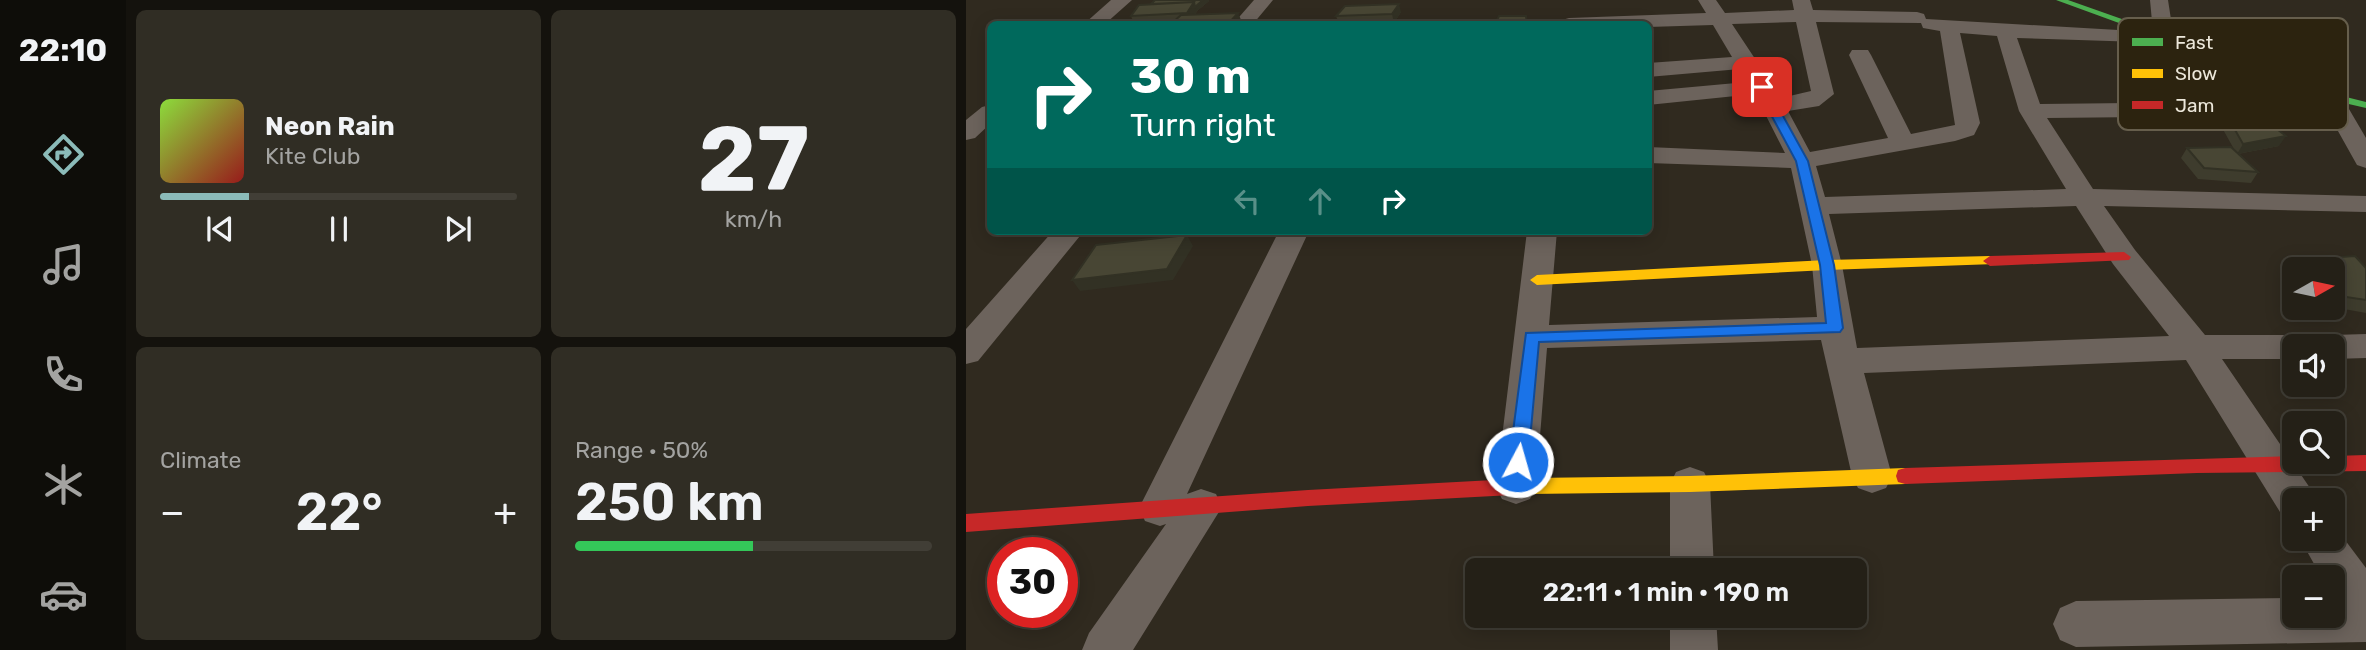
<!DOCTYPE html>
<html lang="en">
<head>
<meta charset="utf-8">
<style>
  body { margin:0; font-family:Rubik,sans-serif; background:#302d24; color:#f1f3f6; height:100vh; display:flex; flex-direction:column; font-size:26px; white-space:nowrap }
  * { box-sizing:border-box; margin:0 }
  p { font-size:23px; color:#a3a3a1 }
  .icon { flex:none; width:38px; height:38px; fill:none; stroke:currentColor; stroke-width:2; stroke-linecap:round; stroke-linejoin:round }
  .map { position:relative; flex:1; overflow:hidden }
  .details { display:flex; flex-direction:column; gap:10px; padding:10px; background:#14120d; width:840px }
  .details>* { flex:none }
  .banner { position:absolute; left:21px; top:21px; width:665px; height:214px; border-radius:10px; box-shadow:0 4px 18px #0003,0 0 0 2px #413e36; background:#00695c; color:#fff; overflow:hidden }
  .needle { width:46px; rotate:81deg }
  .fabs { position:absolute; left:1316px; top:257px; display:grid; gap:14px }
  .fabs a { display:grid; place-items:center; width:63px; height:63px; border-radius:10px; background:#242017; box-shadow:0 4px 18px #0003,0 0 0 2px #413e36; font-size:35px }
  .speed { position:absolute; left:21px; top:537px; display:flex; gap:14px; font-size:35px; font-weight:700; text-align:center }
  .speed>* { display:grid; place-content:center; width:91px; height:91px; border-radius:50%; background:#242017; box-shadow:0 4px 18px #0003,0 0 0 2px #413e36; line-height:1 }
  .speed .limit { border:10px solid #d22; background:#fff; color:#111 }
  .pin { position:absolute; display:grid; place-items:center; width:60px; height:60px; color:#fff; margin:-30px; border-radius:14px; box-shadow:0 4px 10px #0006 }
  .me { position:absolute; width:77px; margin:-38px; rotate:6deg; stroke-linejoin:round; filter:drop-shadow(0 0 5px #0008) }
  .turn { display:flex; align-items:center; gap:24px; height:147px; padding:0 28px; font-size:32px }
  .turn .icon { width:91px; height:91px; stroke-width:2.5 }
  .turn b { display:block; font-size:49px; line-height:60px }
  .lanes { display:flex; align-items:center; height:66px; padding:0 28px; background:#0003; justify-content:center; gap:35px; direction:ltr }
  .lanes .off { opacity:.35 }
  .big { font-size:52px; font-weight:600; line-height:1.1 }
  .details .tile { flex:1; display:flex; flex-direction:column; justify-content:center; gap:10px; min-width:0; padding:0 24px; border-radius:10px; background:#302d24 }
  .details .dial { align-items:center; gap:0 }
  .dial b { font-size:91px; line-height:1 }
  .song { display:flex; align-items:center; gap:21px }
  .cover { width:84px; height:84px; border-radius:10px; background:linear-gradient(135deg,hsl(90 70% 55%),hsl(0 70% 35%)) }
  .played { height:7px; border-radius:4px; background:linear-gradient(90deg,#8bbbb9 25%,#413e36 25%) }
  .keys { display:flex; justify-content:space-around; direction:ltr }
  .heat { display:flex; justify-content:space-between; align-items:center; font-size:38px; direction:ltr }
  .charge { height:10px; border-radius:5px; background:linear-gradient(90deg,#34c759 50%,#413e36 0) }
  .details .tiles { flex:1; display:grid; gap:10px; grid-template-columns:repeat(2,1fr) }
  .trip { position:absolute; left:499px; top:558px; width:402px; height:70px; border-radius:10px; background:#242017; box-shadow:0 4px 18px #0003,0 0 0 2px #413e36; font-weight:600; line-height:70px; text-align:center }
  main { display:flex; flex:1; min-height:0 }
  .dock { display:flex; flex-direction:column; width:126px; justify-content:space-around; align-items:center; background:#0e0d09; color:#a3a3a1 }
  .dock .icon { width:49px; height:49px }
  .dock .selected { color:#8bbbb9 }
  .dock b { font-size:32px; color:#f1f3f6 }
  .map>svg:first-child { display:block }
</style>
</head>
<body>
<main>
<nav class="dock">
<b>22:10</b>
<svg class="icon selected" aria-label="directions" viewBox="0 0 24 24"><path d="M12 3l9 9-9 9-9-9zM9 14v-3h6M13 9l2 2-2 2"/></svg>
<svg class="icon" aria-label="music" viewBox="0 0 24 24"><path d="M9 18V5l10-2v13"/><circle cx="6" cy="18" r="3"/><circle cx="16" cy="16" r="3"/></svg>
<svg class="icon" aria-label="phone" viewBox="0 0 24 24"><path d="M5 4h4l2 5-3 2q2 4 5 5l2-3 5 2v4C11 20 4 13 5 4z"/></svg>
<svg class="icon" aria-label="climate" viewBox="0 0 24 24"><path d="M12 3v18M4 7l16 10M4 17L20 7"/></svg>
<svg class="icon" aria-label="car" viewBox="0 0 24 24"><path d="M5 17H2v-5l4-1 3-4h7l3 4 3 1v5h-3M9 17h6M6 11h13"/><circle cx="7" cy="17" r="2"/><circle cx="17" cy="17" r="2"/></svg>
</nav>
<section class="details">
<div class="tiles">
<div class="tile">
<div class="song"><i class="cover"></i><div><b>Neon Rain</b><p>Kite Club</p></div></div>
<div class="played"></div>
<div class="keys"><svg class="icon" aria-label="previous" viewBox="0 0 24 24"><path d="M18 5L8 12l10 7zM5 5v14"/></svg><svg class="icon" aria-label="pause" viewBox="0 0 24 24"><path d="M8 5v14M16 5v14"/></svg><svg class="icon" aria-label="next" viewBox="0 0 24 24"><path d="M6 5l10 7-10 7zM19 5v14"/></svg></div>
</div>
<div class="tile dial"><b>27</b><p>km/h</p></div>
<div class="tile"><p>Climate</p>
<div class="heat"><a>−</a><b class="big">22°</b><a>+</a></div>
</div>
<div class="tile"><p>Range · 50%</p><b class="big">250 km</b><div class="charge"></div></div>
</div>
</section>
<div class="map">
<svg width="1400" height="650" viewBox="0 0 1400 650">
  <rect width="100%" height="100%" fill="#302a1f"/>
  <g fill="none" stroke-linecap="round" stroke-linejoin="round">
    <!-- street -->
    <path fill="#6c635c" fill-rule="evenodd" d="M 145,0 L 166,0 L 139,24 L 118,24 Z
      M 288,0 L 307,0 L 287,24 L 267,24 Z
      M 732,0 L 750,0 L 759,13 L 828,10 L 826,0 L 844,0 L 847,10 L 951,12 L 958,14 L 960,19 L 1187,32 L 1184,0 L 1202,0 L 1208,39 L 1205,43 L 1051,38 L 1074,104 L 1356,101 L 1353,97 L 1357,92 L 1373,92 L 1400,138 L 1400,168 L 1391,165 L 1363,115 L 1081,118 L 1127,189 L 1400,196 L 1400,212 L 1138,206 L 1169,250 L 1239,335 L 1328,335 L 1340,338 L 1345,346 L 1328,346 L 1328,359 L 1256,359 L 1344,488 L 1349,500 L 1328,500 L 1328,517 L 1314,512 L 1220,360 L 898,373 L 926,476 L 920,488 L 906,493 L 892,488 L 886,476 L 855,340 L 581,348 L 570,487 L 564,499 L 550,504 L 536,499 L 530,487 L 561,231 L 591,231 L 583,325 L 851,317 L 846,265 L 825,168 L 682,163 L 682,147 L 819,153 L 789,94 L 682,105 L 682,91 L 781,82 L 774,69 L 682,77 L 682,63 L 766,57 L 747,25 L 682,27 L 682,24 L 593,24 L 596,20 L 603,18 L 740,13 ZM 830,22 L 845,91 L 815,98 L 766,24 ZM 850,22 L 955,23 L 957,28 L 974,31 L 989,125 L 945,134 L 905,55 L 902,50 L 886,50 L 883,55 L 922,138 L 844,152 L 822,111 L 853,106 L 868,94 ZM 994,33 L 1031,36 L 1053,111 L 1100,189 L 859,197 L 850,166 L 989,141 L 1008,135 L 1014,123 ZM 1110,206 L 1147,264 L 1203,336 L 891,348 L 876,265 L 863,214 Z
      M 24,105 L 24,124 L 9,138 L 0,140 L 0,120 L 16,107 Z
      M 87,231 L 118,231 L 12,361 L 0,364 L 0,329 Z
      M 313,231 L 343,231 L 221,494 L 235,489 L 250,494 L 256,507 L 167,650 L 116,650 L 123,633 L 200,524 L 194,526 L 179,521 L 173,508 Z
      M 1400,334 L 1400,358 L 1367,359 L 1367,346 L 1350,346 L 1355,338 L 1367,335 Z
      M 724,467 L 738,472 L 744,484 L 748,570 L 704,570 L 704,484 L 710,472 Z
      M 1367,524 L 1400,568 L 1400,642 L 1110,647 L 1094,640 L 1087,624 L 1094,608 L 1110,601 L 1328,598 L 1328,616 L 1367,616 L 1367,578 L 1356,578 L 1334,539 L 1367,539 Z
      M 704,616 L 750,616 L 752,650 L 704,650 Z"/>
    <!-- fast -->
    <path fill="#4caf50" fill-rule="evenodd" d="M 1090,0 L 1102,0 L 1368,94 L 1400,102 L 1400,108 L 1361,99 Z"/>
    <!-- slow -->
    <path fill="#ffc107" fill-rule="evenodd" d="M 1024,256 L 1029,258 L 1031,261 L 1029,264 L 861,270 L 571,285 L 564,280 L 571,275 L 861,260 Z
      M 939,468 L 946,470 L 948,476 L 946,482 L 939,484 L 724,492 L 563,494 L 556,492 L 553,486 L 556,480 L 563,478 L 724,476 Z"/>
    <!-- jam -->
    <path fill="#c62828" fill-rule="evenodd" d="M 1158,252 L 1165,257 L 1163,260 L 1024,266 L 1017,261 L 1024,256 Z
      M 1400,455 L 1400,471 L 1231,473 L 939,484 L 932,482 L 930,476 L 932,470 L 939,468 L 1328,456 L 1328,462 L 1367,462 L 1367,456 Z
      M 563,478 L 570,480 L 573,486 L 570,492 L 563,494 L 342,506 L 0,532 L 0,514 L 342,490 Z"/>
  </g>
  <!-- wall -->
  <path fill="#3e3c2d" d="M 189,0 L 243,0 L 243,1 L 231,11 L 229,15 L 276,22 L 274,24 L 205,24 L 206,23 L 168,24 L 165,16 L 185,4 Z
    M 435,12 L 428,23 L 373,24 L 370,16 Z
    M 1260,114 L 1313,146 L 1272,154 L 1292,172 L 1285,183 L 1232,179 L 1215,158 L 1221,148 L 1269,151 L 1254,124 Z
    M 1328,260 L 1400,268 L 1400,313 L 1367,307 L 1367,270 L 1328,270 L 1328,280 L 1320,271 Z"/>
  <!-- shaded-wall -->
  <path fill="#323124" d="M 237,0 L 243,0 L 243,1 L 231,11 L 225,22 L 221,13 L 228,2 Z
    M 433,4 L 435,12 L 428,23 L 426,14 Z
    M 272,13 L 276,22 L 274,24 L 262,24 Z
    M 1320,136 L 1313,146 L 1271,154 L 1277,144 Z
    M 221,235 L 227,246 L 207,280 L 114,291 L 106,280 Z"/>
  <!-- building -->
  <path fill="#484634" stroke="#323124" stroke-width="2" d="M 189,0 L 237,0 L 229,7 L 228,2 L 185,4 Z
    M 228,2 L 221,13 L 165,16 L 173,5 Z
    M 433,4 L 426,14 L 370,16 L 379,6 Z
    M 272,13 L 262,24 L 205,24 L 215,15 Z
    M 533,16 L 560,16 L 561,24 L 529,24 Z
    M 1290,113 L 1320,136 L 1277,144 L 1260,114 Z
    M 1265,147 L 1292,172 L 1238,168 L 1221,148 Z
    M 221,235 L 201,269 L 106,280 L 130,245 Z
    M 1389,256 L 1400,268 L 1400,300 L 1367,295 L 1367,270 L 1337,270 L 1328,260 Z"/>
  <!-- route -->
  <path fill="#1a73e8" stroke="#114b97" stroke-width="2" d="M 792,84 L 801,87 L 842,161 L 868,265 L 877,328 L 874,332 L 573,342 L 562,462 L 559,467 L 552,470 L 546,467 L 543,462 L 560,333 L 860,323 L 854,265 L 830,161 L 790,87 Z"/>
  <!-- legend -->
  <rect x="1152" y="18" width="230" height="112" rx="10" fill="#2c230f" stroke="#665e4c" stroke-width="2"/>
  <rect x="1166" y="38" width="31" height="8" fill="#4caf50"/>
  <rect x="1166" y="69" width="31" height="9" fill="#ffc107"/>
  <rect x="1166" y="101" width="31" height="8" fill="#c62828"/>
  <g font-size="19" fill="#ece7da">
    <text x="1209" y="49">Fast</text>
    <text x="1209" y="80">Slow</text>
    <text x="1209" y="112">Jam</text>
  </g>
</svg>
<div class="fabs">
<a><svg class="needle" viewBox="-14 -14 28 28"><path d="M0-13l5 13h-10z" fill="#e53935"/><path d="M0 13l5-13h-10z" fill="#a3a3a1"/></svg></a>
<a><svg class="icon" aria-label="sound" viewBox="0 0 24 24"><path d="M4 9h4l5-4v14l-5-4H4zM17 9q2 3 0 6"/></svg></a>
<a><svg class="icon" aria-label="search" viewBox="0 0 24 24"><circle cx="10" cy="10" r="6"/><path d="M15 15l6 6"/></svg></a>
<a>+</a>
<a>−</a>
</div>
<div class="speed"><div class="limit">30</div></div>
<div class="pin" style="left:796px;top:87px;background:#d93025"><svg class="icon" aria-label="arrive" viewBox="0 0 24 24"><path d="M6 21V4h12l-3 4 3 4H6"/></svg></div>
<svg class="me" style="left:552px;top:462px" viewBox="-20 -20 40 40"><circle r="17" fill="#1a73e8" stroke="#fff" stroke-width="3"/><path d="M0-11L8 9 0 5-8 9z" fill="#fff"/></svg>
<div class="trip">22:11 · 1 min · 190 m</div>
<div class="banner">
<div class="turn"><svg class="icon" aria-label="right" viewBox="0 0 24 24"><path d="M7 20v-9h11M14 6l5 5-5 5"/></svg><div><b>30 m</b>Turn right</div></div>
<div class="lanes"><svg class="icon off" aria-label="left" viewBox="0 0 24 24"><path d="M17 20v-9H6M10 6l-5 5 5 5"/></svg><svg class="icon off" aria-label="ahead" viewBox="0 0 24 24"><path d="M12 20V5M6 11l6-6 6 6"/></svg><svg class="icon" aria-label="right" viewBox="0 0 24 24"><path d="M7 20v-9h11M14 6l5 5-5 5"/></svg></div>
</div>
</div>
</main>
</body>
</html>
